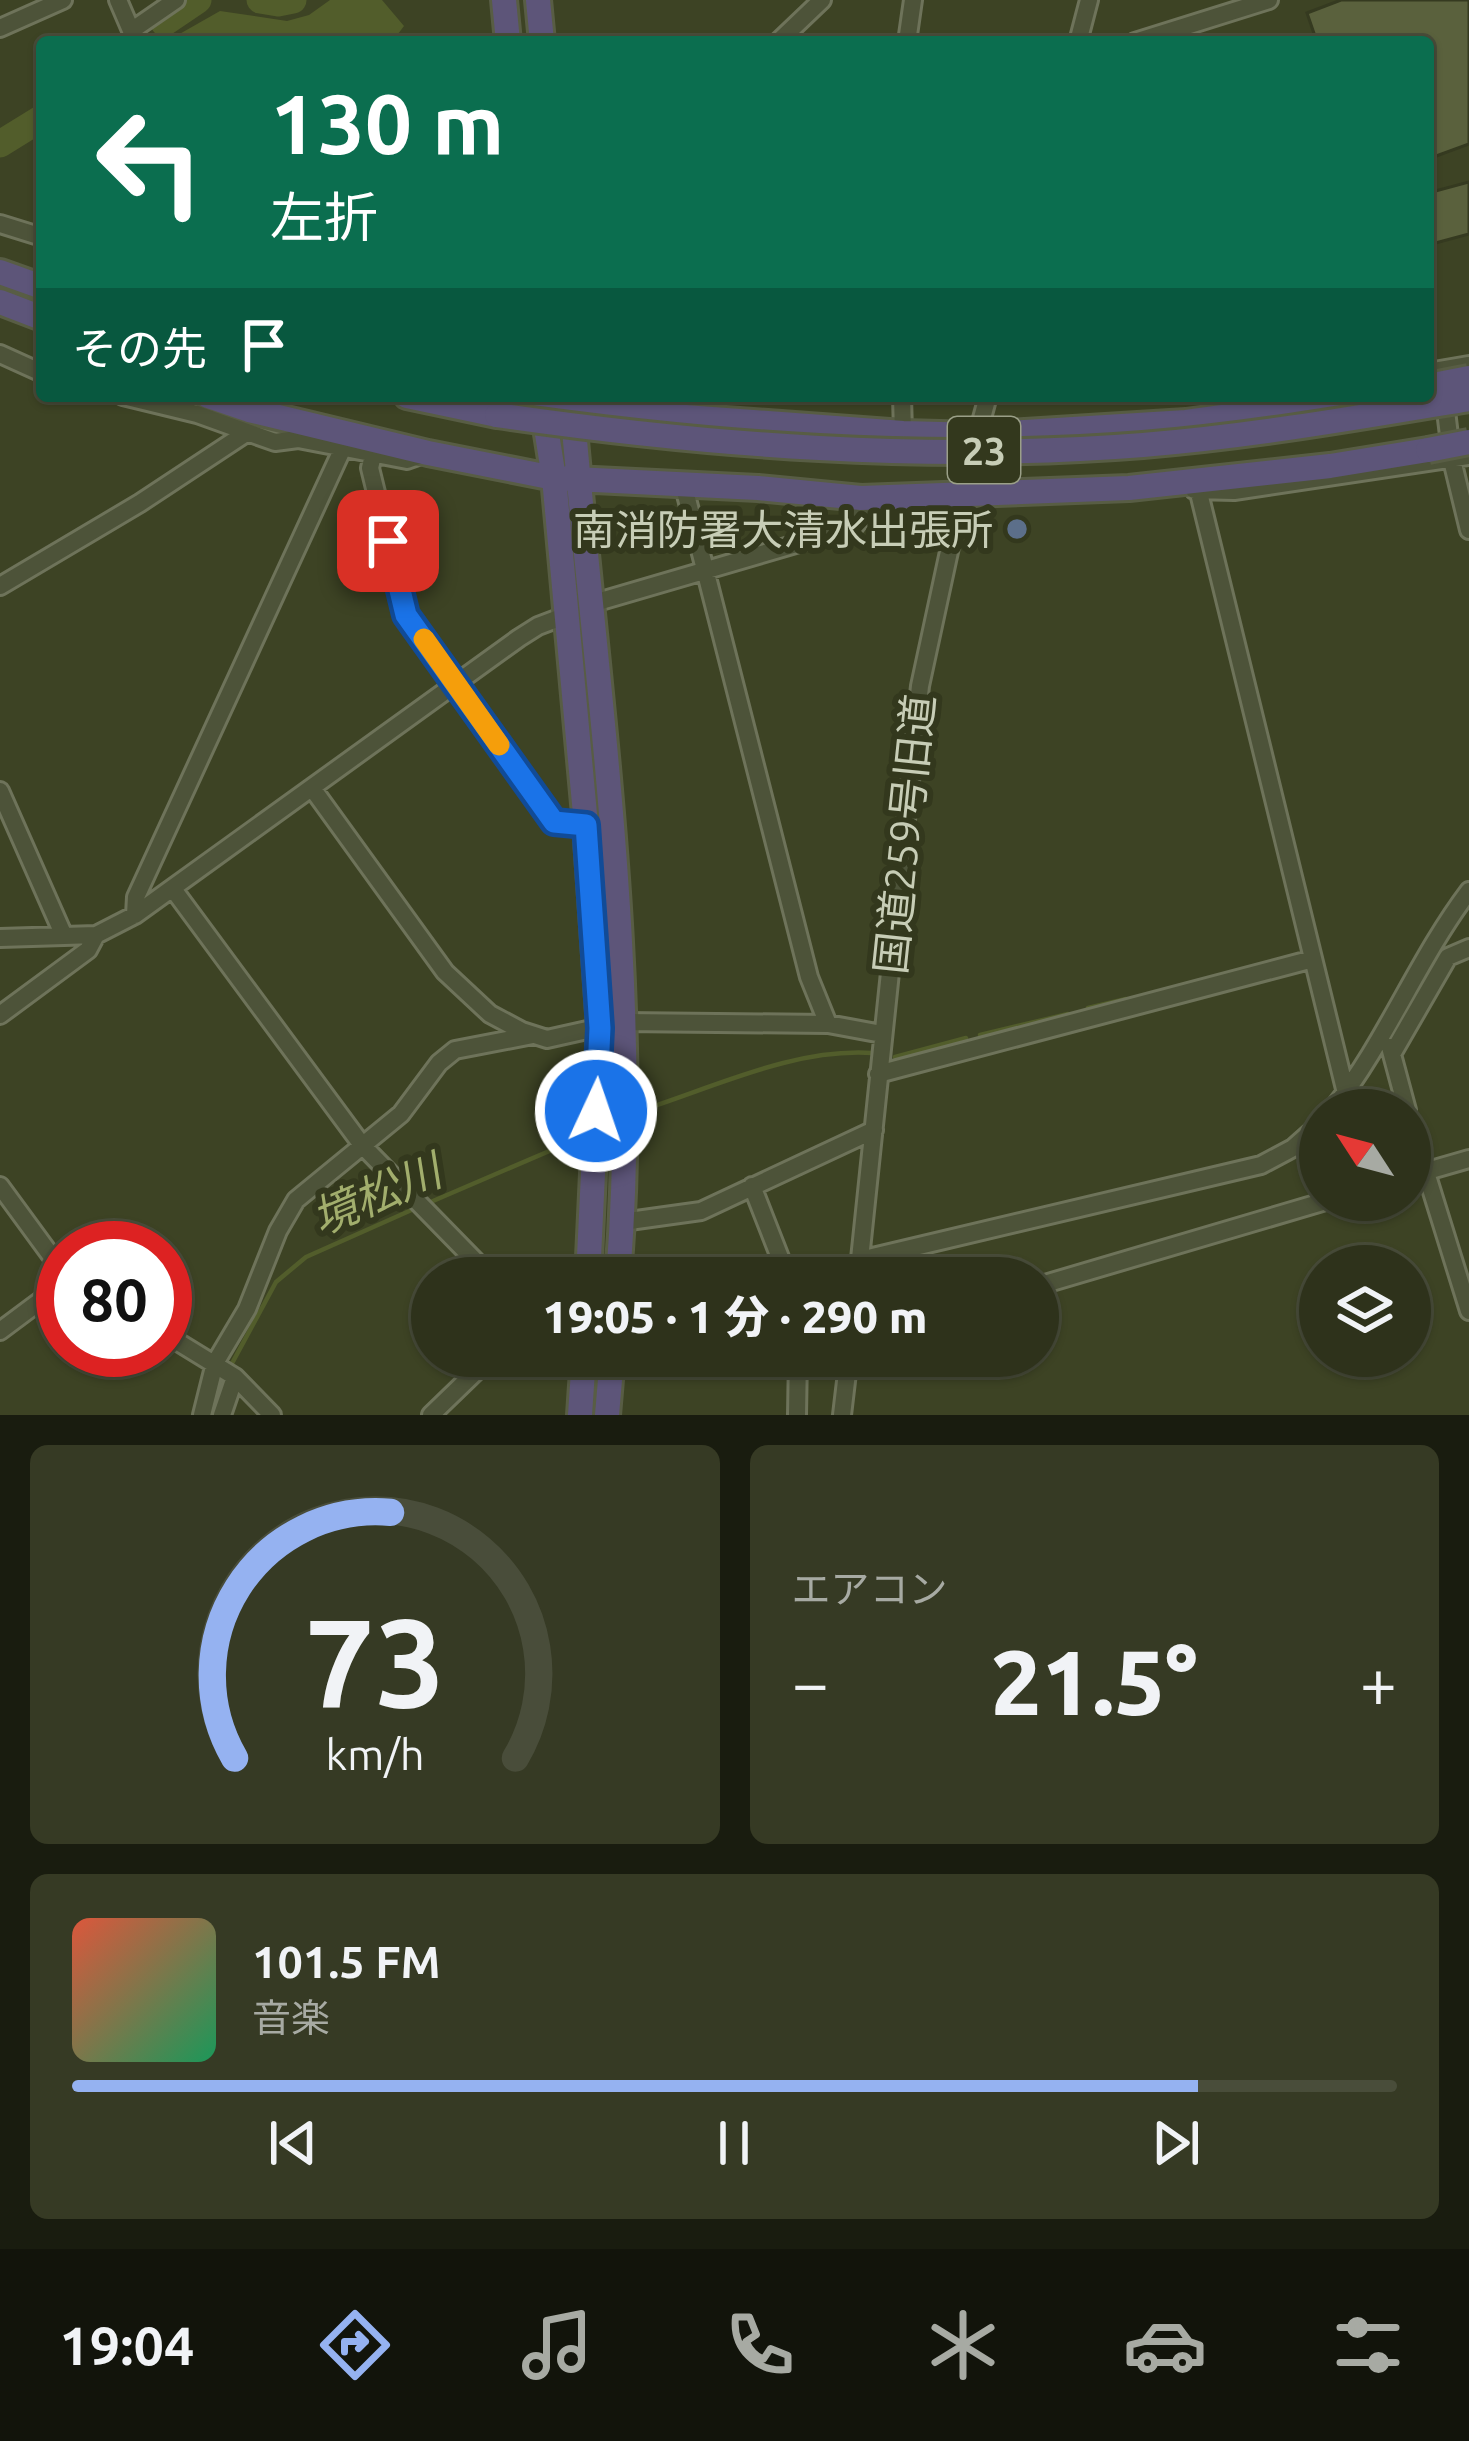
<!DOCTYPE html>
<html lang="ja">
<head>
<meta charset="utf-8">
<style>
  body { margin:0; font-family:Ubuntu,"Noto Sans JP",sans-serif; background:#363a24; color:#f1f3f6; height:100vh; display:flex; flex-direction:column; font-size:45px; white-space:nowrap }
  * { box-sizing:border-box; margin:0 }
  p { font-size:39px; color:#a7aaa3 }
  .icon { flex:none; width:66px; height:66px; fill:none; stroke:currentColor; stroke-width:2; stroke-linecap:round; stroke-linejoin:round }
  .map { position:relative; height:1415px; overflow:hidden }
  .drawer { display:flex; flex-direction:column; gap:30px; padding:30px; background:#191c0f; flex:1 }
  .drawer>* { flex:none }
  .top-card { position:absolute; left:36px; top:36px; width:1398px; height:366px; border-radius:12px; box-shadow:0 3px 9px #0004,0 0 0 3px #494d3a; background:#0b6e4f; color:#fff; overflow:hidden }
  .needle { width:78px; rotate:306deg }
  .tools { position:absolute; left:1299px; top:1089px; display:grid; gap:24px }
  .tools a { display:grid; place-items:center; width:132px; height:132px; border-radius:50%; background:#2e321b; box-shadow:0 3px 9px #0004,0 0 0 3px #494d3a; font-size:60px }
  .speed { position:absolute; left:36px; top:1221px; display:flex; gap:24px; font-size:60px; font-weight:700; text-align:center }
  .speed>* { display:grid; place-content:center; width:156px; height:156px; border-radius:50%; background:#2e321b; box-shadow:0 3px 9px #0004,0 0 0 3px #494d3a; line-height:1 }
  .speed .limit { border:18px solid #d22; background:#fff; color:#111 }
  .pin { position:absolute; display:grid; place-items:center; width:102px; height:102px; color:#fff; margin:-51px; border-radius:24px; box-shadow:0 6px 18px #0006 }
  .me { position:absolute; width:132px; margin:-66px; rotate:3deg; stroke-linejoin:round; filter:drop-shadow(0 0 9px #0008) }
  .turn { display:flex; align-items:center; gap:42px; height:252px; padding:0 36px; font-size:54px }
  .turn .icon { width:156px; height:156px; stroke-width:2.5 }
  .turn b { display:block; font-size:84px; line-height:102px }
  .then { display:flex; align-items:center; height:114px; padding:0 36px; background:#0003; gap:24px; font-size:45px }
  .big { font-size:90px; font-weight:800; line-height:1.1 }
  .drawer .tile { flex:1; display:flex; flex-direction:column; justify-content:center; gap:18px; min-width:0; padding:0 42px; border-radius:18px; background:#363a24 }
  .drawer .dial { align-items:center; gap:0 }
  .dial svg { height:312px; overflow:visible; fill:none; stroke:#494d3a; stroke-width:7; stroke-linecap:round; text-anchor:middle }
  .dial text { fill:#f1f3f6; stroke:none }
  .song { display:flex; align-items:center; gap:36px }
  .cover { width:144px; height:144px; border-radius:18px; background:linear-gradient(135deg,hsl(10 70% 55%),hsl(150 70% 35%)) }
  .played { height:12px; border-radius:6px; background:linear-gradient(90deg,#95b2f1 85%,#494d3a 85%) }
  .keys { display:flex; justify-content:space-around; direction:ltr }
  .heat { display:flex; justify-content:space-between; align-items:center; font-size:66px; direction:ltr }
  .drawer .tiles { flex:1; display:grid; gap:30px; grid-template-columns:1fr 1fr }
  .tile:last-child { grid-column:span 2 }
  .trip { position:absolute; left:411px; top:1257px; width:648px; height:120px; border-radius:60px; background:#2e321b; box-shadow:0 3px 9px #0004,0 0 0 3px #494d3a; font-weight:800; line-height:120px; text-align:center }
  .dock { display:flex; height:192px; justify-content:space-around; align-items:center; background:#12140b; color:#a7aaa3 }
  .dock .icon { width:84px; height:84px }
  .dock .current { color:#95b2f1 }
  .dock b { font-size:54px; color:#f1f3f6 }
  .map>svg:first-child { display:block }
</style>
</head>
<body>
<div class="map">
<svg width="1469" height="1415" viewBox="0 0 1469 1415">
  <rect width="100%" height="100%" fill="#3d4324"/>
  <!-- water -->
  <path fill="#525d2b" d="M 330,0 L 382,0 L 404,26 L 392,42 L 146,42 L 152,35 L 176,36 L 220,11 L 287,21 L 309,15 Z"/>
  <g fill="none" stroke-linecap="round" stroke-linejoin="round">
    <!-- stream -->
    <path stroke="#525d2b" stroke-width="4.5" d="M 1088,1008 L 1126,999
      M 980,1035 L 1068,1014
      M 895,1057 L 966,1038
      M 645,1109 C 717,1086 795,1048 872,1053
      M 426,1204 L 575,1140
      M 213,1415 L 223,1380 L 276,1282 L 306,1257 L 416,1208"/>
    <!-- river -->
    <path stroke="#525d2b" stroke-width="27" d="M 260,0 L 278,3 L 293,0
      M 164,23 L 198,0
      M 0,144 L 42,118"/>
  </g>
  <!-- building -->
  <path fill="#5a613d" stroke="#353a20" stroke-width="3" d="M 1341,0 L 1469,0 L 1469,144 L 1428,159 L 1428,42 L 1317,42 L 1307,13 Z
    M 1469,182 L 1469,234 L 1428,245 L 1428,193 Z"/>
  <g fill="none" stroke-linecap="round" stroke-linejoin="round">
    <!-- minor casing -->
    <g stroke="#6e735a" stroke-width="22">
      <path id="minor" d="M 118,0 L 136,42
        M 0,28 L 63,0
        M 131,31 L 176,0
        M 778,42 L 822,0
        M 907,42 L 913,0
        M 1078,42 L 1089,0
        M 1135,42 L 1269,0
        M 0,224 L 42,237
        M 0,354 L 42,373
        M 1441,370 L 1452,460 L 1469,530
        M 1428,372 L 1469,365
        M 123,396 L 197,414 L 275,442 L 298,439 L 407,460 L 421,455
        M 902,396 L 903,433
        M 373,455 L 370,468 L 406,615 L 554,822 L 586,825
        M 684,487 L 809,977 L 828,1024
        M 1194,490 L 1234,491 L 1469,456
        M 1199,493 L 1346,1093
        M 0,586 L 140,503 L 246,433
        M 594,603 L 854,527 L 862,517 L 861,498
        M 312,788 L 445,972 L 490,1014 L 522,1031 L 547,1039 L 623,1022 L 828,1024 L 882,1034
        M 0,791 L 64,936
        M 173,889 L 362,1145 L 492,1278
        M 135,915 L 136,897 L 342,450
        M 0,938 L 96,935 L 135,915 L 519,638 L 538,626 L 567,615
        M 0,1015 L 88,950 L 96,935
        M 1390,1047 L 1407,1110
        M 1392,1054 L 1448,957 L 1469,948
        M 878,1074 L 1313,959
        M 1332,1110 C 1386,1042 1417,960 1469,891
        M 1410,1121 L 1469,1311
        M 1410,1176 L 1469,1159
        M 0,1186 L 63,1272
        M 752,1186 L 788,1278
        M 622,1222 L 701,1211 L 874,1130
        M 860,1260 L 1261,1165 L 1293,1148 L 1320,1124
        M 858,1278 L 920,686 L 961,496 L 988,396
        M 1038,1286 L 1329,1200
        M 0,1331 L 63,1284
        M 165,1334 L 235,1377 L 272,1415
        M 202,1415 L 215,1363 L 247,1309 L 278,1231 L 296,1200 L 401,1114 L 439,1063 L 455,1050 L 533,1035
        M 222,1415 L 235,1377
        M 431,1415 L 492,1356
        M 797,1415 L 798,1356
        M 842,1415 L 849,1356"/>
    </g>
    <!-- highway casing -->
    <g stroke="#585d44" stroke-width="30">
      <path id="highway" d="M 504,0 L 508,42
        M 538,0 L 542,42
        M 0,272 L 42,287
        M 0,302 L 42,318
        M 208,396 L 249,410 L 428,453 L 554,478 L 758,488 L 861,498 L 1129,488 L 1330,466 L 1428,450
        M 407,396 L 497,415
        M 541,396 L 554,478 L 586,825 L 600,1027 L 588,1278
        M 571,396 C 596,689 642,983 618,1278
        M 559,397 L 658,415 L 903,433 L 978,435 L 1186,422 L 1374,396
        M 580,1415 L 584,1356
        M 607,1415 L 612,1356"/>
    </g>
    <!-- minor -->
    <use href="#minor" stroke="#4d5339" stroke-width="16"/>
    <!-- highway -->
    <use href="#highway" stroke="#5d5579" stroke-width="24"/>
    <!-- highway-bridge casing -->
    <g stroke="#585d44" stroke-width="30" stroke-linecap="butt">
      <path id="highway-bridge" d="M 1428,386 L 1469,378
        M 497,415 C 711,446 927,462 1143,445 C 1253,436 1361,417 1469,399
        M 1428,450 L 1469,442"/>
    </g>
    <!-- highway-bridge -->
    <use href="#highway-bridge" stroke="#5d5579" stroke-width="24"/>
  </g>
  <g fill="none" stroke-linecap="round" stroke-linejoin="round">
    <!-- route casing -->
    <g stroke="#114b97" stroke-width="30">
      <path id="route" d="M 388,541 L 406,615 L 554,822 L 586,825 L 600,1028 L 596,1111"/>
    </g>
    <!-- route -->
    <use href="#route" stroke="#1a73e8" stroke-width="21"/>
    <!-- slow -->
    <path stroke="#f59e0b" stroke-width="21" d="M 424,639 L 499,745"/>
  </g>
  <!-- markers -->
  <circle fill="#5c6f8a" stroke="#33381d" stroke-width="4.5" cx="1017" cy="529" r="12"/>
  <g text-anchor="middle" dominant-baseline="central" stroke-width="12" stroke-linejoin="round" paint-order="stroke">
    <!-- shield labels -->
    <rect fill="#33381d" stroke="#9ba088" stroke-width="3" x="948" y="417" width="72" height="66" rx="9"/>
    <g font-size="39" font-weight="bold" fill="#c7cdb6">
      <text x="984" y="450">23</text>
    </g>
    <!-- poi labels -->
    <g font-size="42" fill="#c7cdb6" stroke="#33381d" text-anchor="end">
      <text x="993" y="529">南消防署大清水出張所</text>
    </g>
    <!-- street labels -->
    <g font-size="42" fill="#c7cdb6" stroke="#33381d">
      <text transform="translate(904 834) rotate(-84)">国道259号旧道</text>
    </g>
    <!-- water labels -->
    <g font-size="45" font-style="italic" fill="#a2ae6d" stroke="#33381d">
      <text transform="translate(376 1194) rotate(-23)">境松川</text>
    </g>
  </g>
</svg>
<div class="tools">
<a><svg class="needle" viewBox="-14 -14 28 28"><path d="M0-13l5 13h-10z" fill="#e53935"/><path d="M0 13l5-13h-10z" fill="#a7aaa3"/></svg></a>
<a><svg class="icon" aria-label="layers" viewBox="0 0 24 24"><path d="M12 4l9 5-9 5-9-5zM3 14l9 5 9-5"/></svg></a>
</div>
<div class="speed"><div class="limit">80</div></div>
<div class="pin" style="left:388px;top:541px;background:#d93025"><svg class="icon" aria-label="arrive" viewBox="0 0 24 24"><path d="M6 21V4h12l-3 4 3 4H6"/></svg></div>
<svg class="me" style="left:596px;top:1111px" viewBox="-20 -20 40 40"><circle r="17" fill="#1a73e8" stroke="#fff" stroke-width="3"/><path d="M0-11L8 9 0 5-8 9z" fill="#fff"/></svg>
<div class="trip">19:05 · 1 分 · 290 m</div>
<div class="top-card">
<div class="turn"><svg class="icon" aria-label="left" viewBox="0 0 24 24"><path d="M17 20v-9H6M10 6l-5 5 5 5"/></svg><div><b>130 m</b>左折</div></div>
<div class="then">その先<svg class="icon" aria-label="arrive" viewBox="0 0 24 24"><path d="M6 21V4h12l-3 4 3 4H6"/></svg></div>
</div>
</div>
<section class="drawer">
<div class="tiles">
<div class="tile dial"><svg viewBox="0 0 100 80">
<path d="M14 69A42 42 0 1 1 86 69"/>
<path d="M14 69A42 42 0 0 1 54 6" stroke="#95b2f1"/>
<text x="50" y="56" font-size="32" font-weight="700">73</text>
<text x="50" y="72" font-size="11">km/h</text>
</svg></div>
<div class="tile"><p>エアコン</p>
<div class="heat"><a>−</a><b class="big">21.5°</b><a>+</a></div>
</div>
<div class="tile">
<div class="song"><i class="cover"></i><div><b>101.5 FM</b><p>音楽</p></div></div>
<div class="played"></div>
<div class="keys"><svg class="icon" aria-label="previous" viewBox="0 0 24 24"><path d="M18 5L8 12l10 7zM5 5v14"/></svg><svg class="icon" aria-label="pause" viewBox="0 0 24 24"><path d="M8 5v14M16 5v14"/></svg><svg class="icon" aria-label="next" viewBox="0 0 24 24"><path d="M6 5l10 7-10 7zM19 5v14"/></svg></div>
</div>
</div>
</section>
<nav class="dock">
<b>19:04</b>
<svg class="icon current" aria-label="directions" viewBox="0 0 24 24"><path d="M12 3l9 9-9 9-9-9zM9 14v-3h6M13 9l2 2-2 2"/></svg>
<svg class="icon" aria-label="music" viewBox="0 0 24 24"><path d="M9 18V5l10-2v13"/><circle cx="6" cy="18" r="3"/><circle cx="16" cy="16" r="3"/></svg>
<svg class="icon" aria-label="phone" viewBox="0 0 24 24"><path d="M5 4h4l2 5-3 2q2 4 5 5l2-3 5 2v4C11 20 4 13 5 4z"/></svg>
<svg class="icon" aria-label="climate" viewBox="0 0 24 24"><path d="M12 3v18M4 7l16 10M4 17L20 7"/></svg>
<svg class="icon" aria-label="car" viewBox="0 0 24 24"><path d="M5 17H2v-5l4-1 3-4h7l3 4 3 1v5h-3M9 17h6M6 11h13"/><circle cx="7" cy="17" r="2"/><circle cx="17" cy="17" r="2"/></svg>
<svg class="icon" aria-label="filters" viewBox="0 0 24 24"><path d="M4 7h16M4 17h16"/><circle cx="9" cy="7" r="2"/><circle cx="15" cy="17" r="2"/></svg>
</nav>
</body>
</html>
